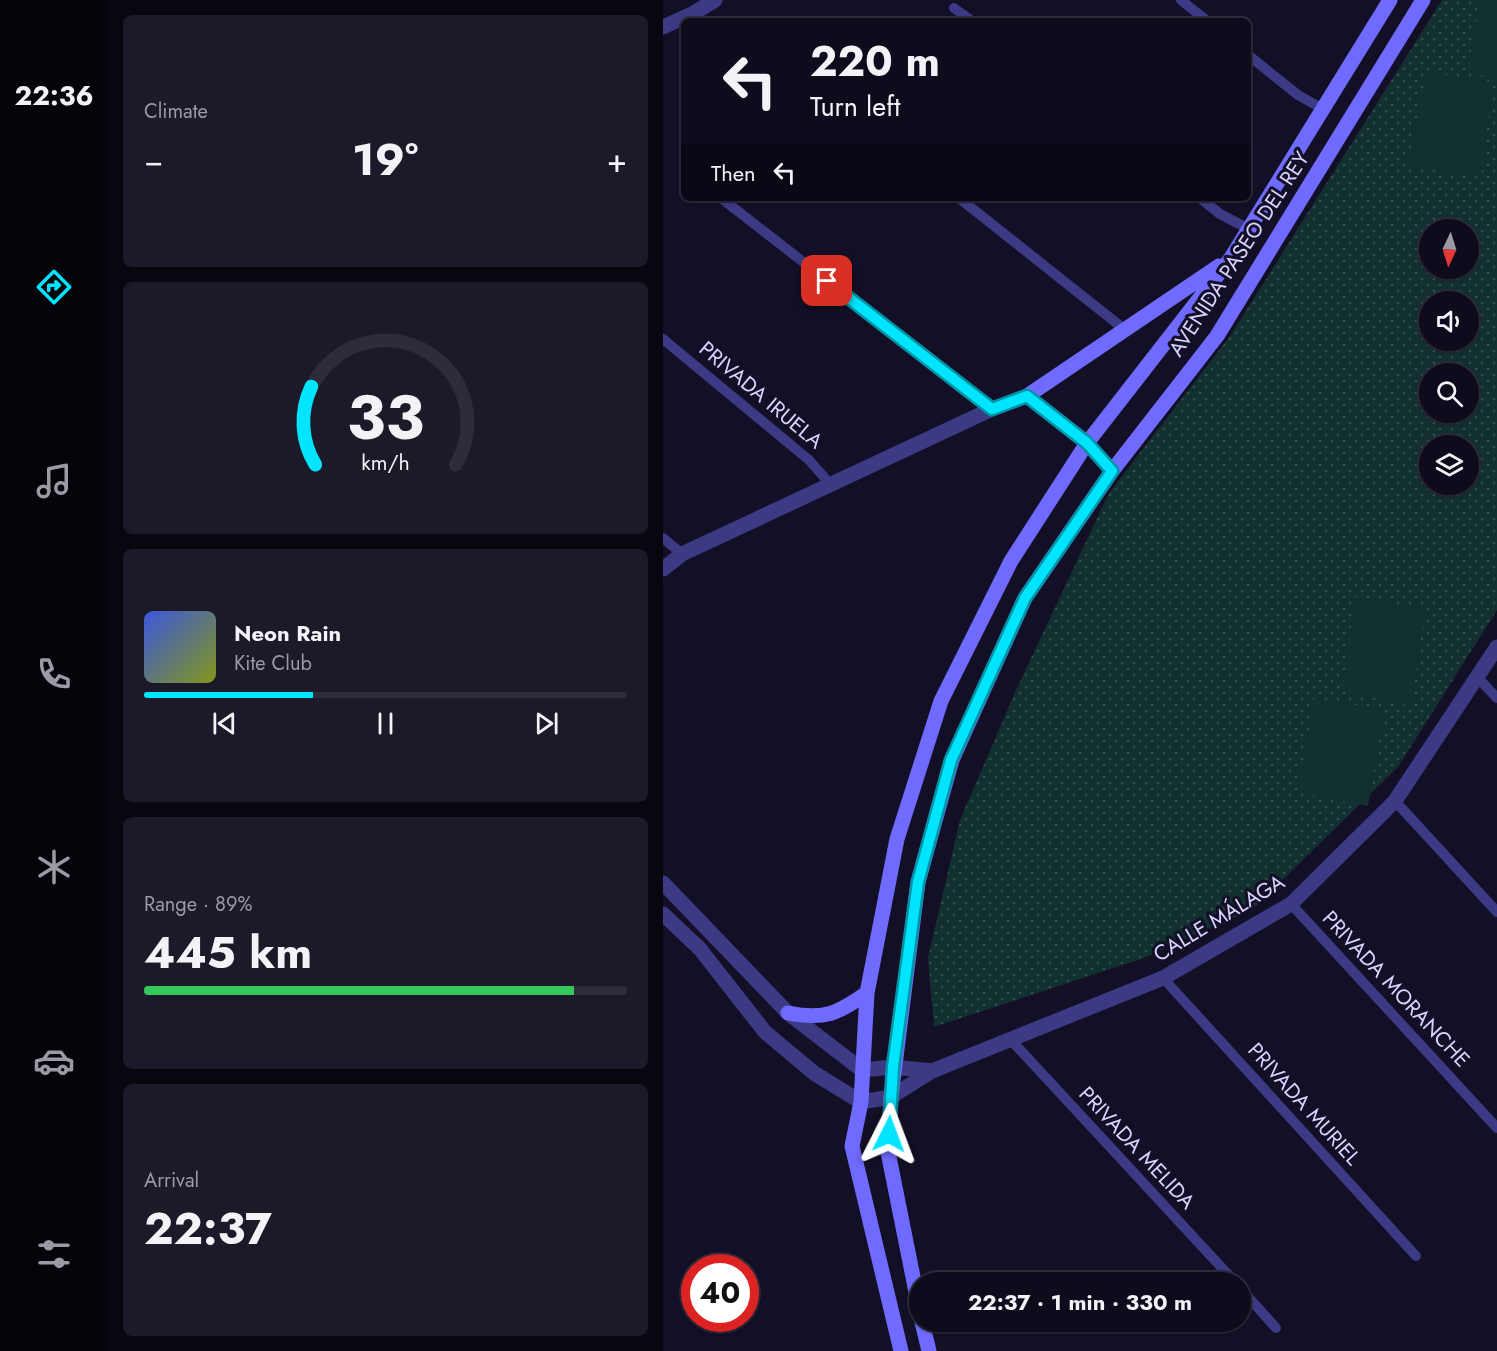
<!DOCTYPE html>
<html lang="en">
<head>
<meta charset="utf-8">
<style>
  body { margin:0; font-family:Jost,sans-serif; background:#1c1929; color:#f1f3f6; height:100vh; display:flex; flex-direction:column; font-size:22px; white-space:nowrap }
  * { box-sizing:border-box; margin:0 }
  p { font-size:20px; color:#9b9ba3 }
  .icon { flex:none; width:33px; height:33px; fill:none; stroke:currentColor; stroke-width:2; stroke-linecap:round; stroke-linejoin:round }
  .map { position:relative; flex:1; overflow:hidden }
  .panel { display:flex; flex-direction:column; gap:15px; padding:15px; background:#08060f; width:555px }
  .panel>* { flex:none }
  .guide { position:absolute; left:18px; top:18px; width:570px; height:183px; border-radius:9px; box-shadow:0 2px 4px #0004,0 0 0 2px #2e2b3b; background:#0e0b1c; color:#f1f3f6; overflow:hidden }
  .needle { width:39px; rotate:184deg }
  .fabs { position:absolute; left:756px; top:219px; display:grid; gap:12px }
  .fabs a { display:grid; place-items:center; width:60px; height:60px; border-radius:50%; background:#0e0b1c; box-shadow:0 2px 4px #0004,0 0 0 2px #2e2b3b; font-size:30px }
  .speed { position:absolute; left:18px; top:1254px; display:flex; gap:12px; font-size:30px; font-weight:700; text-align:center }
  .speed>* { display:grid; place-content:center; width:78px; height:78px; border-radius:50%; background:#0e0b1c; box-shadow:0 2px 4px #0004,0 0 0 2px #2e2b3b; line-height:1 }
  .speed .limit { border:9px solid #d22; background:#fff; color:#111 }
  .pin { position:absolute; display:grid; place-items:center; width:51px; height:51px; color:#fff; margin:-26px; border-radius:12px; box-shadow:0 3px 9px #0006 }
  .me { position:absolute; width:66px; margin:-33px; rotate:3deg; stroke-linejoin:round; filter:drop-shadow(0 0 4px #0008) }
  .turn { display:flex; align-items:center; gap:21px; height:126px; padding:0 30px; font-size:27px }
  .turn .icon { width:78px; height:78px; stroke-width:2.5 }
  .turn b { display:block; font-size:42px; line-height:51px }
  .then { display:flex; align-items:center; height:57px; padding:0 30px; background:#0003; gap:12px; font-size:22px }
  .big { font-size:45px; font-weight:700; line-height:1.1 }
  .panel .tile { flex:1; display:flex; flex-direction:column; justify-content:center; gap:9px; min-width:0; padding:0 21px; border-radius:9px; background:#1c1929 }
  .panel .dial { align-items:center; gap:0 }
  .dial svg { height:156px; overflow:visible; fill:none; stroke:#2e2b3b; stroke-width:7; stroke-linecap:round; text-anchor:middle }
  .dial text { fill:#f1f3f6; stroke:none }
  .song { display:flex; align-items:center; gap:18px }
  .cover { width:72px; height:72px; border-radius:9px; background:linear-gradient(135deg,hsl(230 70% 55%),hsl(70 70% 35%)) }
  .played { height:6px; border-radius:3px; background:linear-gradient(90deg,#00e5ff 35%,#2e2b3b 35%) }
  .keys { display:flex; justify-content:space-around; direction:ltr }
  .heat { display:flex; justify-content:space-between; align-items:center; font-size:33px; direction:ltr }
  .charge { height:9px; border-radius:4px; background:linear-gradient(90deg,#34c759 89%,#2e2b3b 0) }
  .trip { position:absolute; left:246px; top:1272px; width:342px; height:60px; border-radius:30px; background:#0e0b1c; box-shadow:0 2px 4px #0004,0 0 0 2px #2e2b3b; font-weight:700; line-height:60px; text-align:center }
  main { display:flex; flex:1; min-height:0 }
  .menu { display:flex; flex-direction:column; width:108px; justify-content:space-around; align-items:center; background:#06040b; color:#9b9ba3 }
  .menu .icon { width:42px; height:42px }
  .menu .on { color:#00e5ff }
  .menu b { font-size:27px; color:#f1f3f6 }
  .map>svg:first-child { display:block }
</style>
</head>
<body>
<main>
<nav class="menu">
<b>22:36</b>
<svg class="icon on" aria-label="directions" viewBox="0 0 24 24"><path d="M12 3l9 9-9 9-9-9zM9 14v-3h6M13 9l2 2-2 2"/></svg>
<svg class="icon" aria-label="music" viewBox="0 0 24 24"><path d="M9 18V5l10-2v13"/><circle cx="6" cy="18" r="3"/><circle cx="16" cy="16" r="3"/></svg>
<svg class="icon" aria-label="phone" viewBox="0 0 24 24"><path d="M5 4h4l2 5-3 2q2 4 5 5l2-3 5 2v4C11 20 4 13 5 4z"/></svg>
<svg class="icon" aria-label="climate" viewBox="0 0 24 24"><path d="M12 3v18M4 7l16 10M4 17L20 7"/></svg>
<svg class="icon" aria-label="car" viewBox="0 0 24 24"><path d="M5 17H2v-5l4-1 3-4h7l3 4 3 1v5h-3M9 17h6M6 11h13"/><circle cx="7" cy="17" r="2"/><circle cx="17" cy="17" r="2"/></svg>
<svg class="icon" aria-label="filters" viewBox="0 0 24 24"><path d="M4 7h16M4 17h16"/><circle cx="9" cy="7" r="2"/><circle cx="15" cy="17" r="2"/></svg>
</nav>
<section class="panel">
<div class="tile"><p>Climate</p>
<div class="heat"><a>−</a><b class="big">19°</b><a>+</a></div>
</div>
<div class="tile dial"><svg viewBox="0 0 100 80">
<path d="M14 69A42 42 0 1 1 86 69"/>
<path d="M14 69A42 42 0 0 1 12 29" stroke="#00e5ff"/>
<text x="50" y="56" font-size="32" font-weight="700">33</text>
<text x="50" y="72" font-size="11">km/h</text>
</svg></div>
<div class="tile">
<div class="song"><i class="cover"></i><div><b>Neon Rain</b><p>Kite Club</p></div></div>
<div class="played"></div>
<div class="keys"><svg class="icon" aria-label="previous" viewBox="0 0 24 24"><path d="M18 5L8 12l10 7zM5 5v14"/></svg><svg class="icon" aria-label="pause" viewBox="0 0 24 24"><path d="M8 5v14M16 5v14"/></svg><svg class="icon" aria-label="next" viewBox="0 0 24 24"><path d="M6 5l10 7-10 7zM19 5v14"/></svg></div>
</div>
<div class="tile"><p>Range · 89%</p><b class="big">445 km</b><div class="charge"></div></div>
<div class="tile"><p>Arrival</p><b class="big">22:37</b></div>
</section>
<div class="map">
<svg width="834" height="1351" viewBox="0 0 834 1351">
  <defs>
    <pattern id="park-dots" width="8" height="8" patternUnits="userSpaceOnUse" patternTransform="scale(1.5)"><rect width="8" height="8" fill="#12302f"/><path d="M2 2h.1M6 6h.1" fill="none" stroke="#344d4e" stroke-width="1.8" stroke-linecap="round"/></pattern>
  </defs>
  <rect width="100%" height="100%" fill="#130f26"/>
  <!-- park -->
  <path fill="url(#park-dots)" fill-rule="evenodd" d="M 779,0 L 834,0 L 834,610 L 735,767 L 589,910 L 481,958 L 271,1027 L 265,958 L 297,820 L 354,688 L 446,493 L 567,336 ZM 766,230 L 806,230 L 806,268 L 766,268 ZM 766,302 L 806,302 L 806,340 L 766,340 ZM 766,374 L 806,374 L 806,412 L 766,412 ZM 766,446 L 806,446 L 806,484 L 766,484 Z"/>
  <!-- pitch -->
  <path fill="#12302f" d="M 816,0 L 834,0 L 834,77 L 805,73 Z
    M 764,72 L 830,82 L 818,177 L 744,166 Z
    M 692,597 L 762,609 L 748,706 L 679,691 Z
    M 651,698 L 721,710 L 705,806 L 635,792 Z"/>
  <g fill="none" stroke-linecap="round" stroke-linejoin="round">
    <!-- lane -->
    <path stroke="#3d3a85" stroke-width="10" d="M 518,0 L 544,21
      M 291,8 L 309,21
      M 585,55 L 635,95 L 660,109
      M 58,198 L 329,409
      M 296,198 L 461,329
      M 537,198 L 557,214 L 586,229
      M 0,339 L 146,460 L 168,485
      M 0,538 L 19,554
      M 815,678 L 834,698
      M 732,801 L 834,912
      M 628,904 L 834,1128
      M 500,978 L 753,1256
      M 348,1040 L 572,1282
      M 578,1289 L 613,1328"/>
    <!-- street -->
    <path stroke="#3d3a85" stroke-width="15" d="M 0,27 L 31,13 L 52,0
      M 0,569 L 19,554 L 329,409 L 364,396 L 424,443 L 449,471
      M 0,883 L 125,1013 L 199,1070 L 230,1067 L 269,1071
      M 0,914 L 37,949 L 102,1032 L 151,1073 L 198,1102 L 228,1097 L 269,1071 L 500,978 L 628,904 L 732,801 L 834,647"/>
    <!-- secondary -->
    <path stroke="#6f6bff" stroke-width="15" d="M 364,396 L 556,266
      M 125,1013 C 162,1020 174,1014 204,993
      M 256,1307 L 225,1152 L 228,1097 L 255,882 L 289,760 L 362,598 L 449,471 L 554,336 L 760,0
      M 259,1322 L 266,1351
      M 238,1351 L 189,1146 L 198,1102 L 204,993 L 234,839 L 278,701 L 348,561 L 424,443 L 568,258 L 727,0"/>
  </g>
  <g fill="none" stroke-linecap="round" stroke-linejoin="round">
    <!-- route casing -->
    <g stroke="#0095a6" stroke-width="15">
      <path id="route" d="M 164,281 L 329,409 L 364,396 L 424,443 L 449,471 L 362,598 L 288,760 L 255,882 L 230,1067 L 226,1134"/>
    </g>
    <!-- route -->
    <use href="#route" stroke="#00e5ff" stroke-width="10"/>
  </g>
  <g text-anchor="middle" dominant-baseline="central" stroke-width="6" stroke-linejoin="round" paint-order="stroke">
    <!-- street labels -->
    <g font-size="21" fill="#d9d4ff" stroke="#130f26">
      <text transform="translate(576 254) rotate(-57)">AVENIDA PASEO DEL REY</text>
      <text transform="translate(98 395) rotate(40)">PRIVADA IRUELA</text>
      <text transform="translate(556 918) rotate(-31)">CALLE MÁLAGA</text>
      <text transform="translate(733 989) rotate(47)">PRIVADA MORANCHE</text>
      <text transform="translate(641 1104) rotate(48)">PRIVADA MURIEL</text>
      <text transform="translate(474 1148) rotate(47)">PRIVADA MELIDA</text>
    </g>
  </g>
</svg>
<div class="fabs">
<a><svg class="needle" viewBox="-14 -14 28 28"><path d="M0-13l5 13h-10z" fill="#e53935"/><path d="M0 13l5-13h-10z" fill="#9b9ba3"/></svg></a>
<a><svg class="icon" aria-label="sound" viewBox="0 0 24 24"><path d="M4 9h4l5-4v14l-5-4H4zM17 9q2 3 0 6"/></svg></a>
<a><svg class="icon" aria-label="search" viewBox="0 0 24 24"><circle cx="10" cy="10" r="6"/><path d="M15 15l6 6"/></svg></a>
<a><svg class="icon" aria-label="layers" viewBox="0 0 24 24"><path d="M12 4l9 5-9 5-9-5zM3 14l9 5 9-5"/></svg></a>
</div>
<div class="speed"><div class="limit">40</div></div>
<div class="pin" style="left:164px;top:281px;background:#d93025"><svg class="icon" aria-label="arrive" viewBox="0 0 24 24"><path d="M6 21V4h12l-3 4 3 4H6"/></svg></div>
<svg class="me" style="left:226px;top:1134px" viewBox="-20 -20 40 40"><path d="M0-17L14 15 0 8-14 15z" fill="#00e5ff" stroke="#fff" stroke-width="4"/></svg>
<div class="trip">22:37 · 1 min · 330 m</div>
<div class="guide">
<div class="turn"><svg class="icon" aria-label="left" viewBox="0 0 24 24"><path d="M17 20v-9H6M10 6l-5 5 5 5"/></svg><div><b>220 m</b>Turn left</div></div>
<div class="then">Then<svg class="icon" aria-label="left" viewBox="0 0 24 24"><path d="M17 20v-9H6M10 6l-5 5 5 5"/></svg></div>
</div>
</div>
</main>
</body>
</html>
